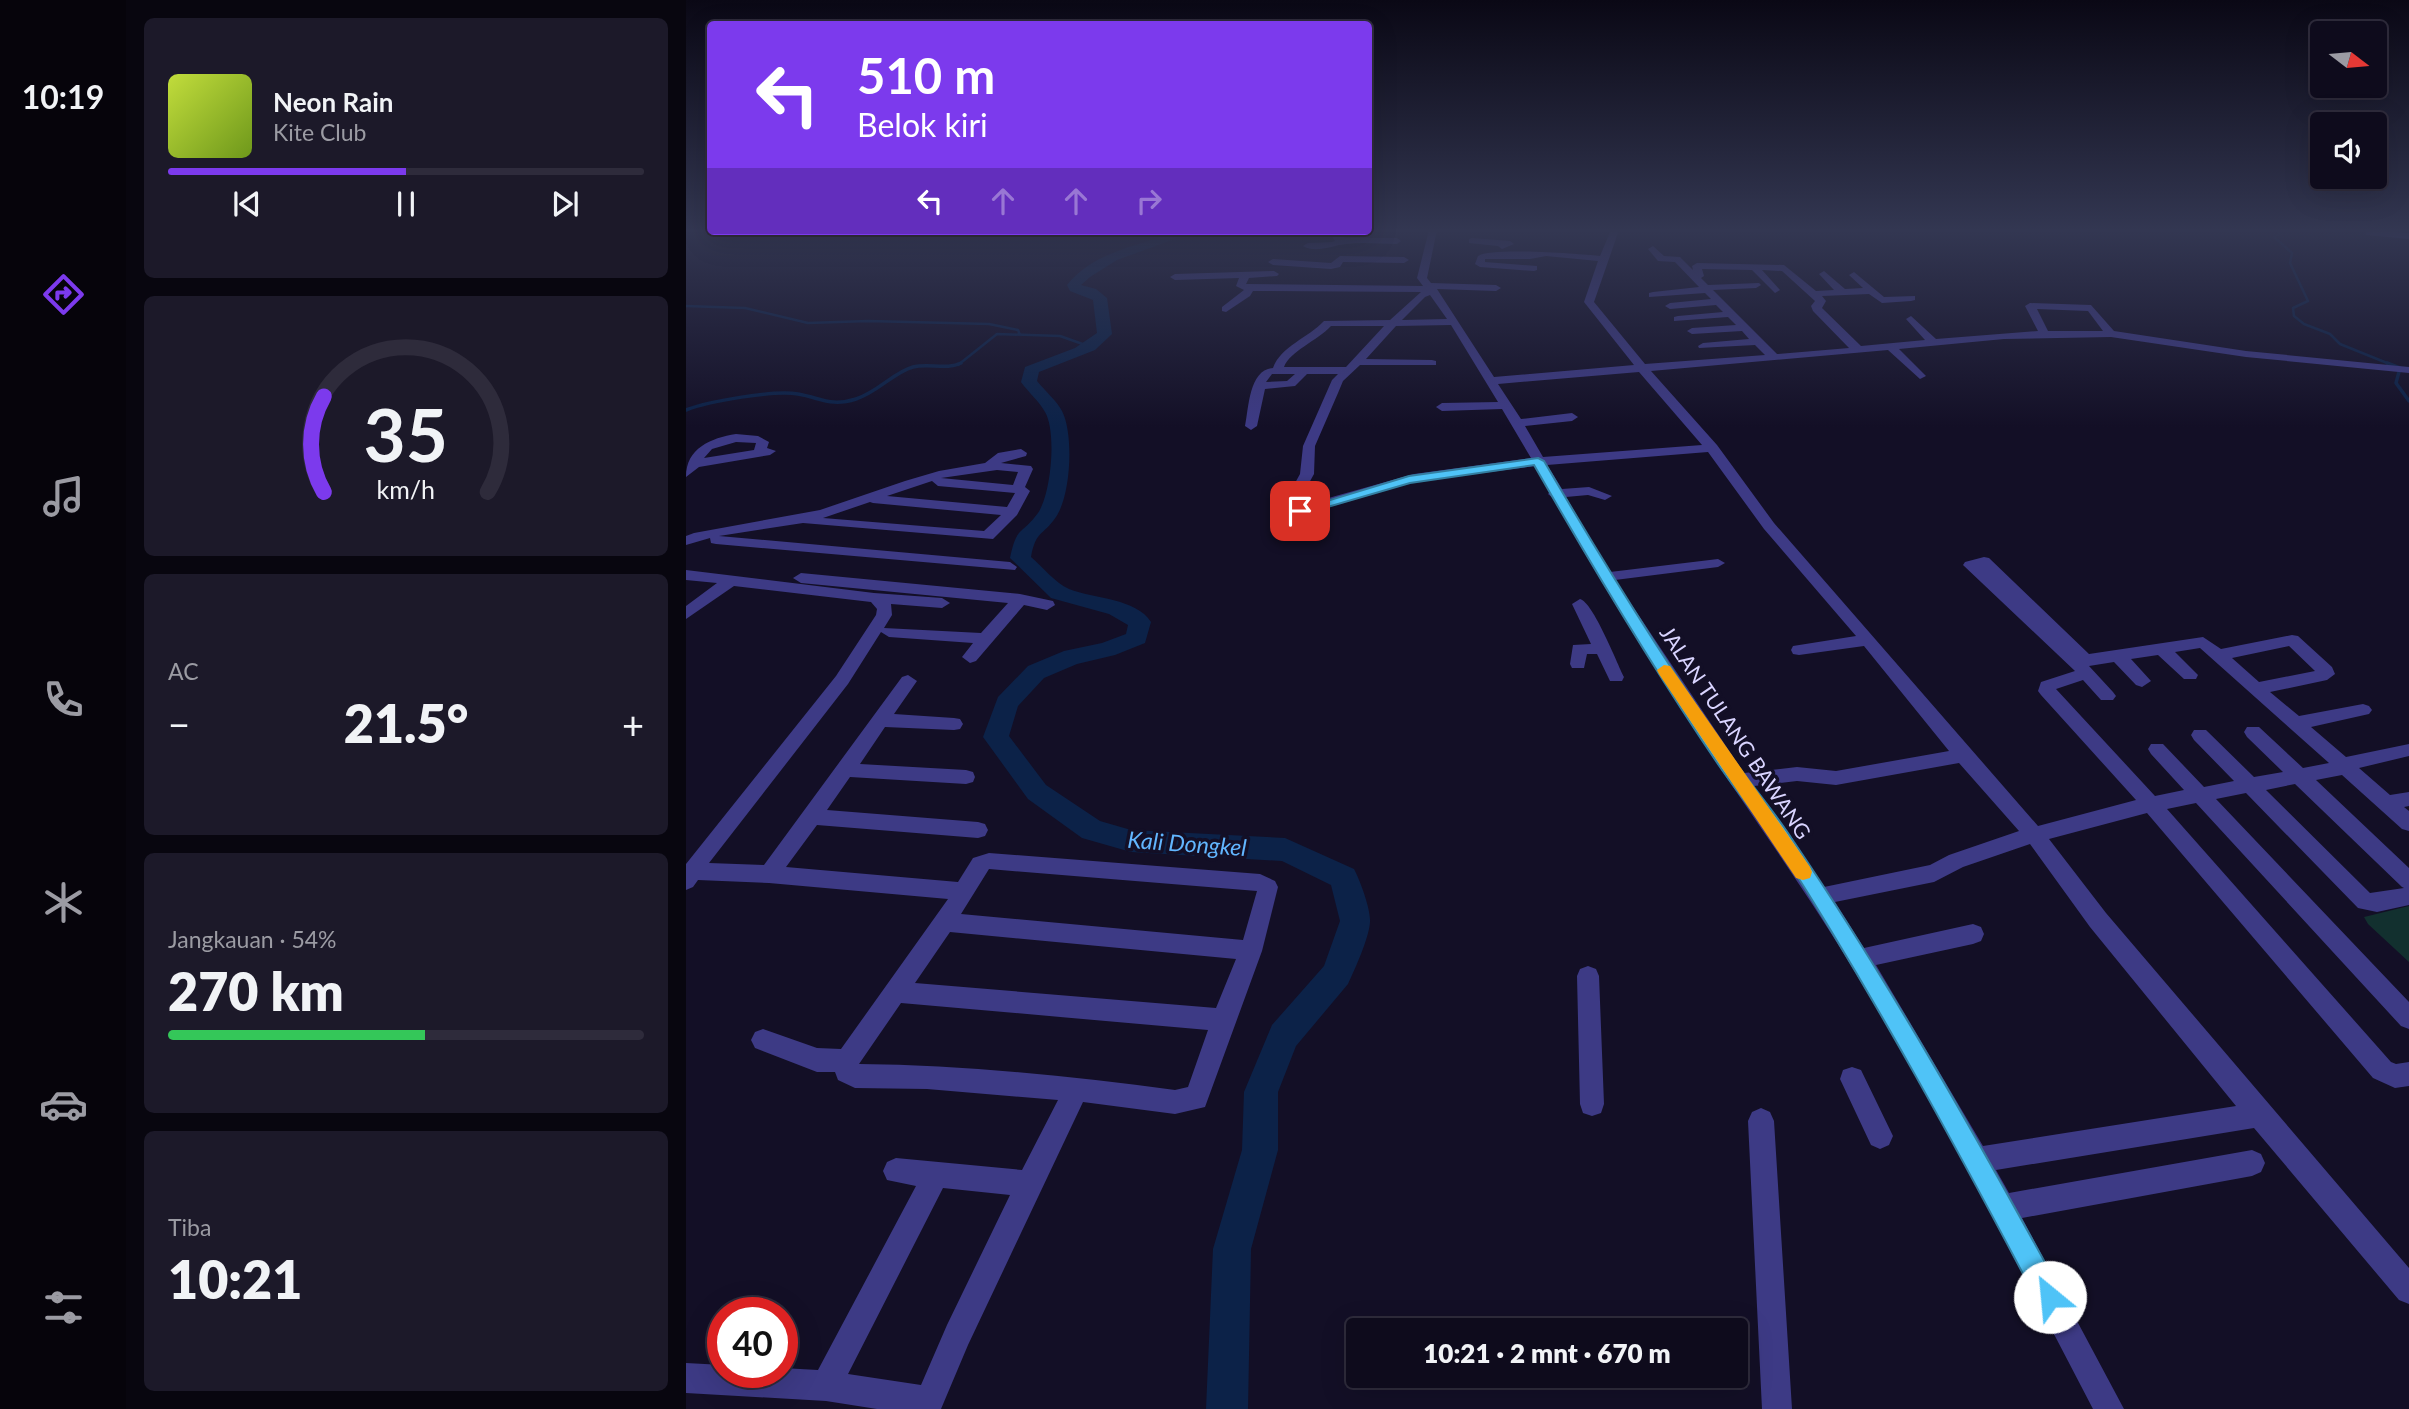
<!DOCTYPE html>
<html lang="id">
<head>
<meta charset="utf-8">
<style>
  body { margin:0; font-family:Lato,sans-serif; background:#1c1929; color:#f1f3f6; height:100vh; display:flex; flex-direction:column; font-size:26px; white-space:nowrap }
  * { box-sizing:border-box; margin:0 }
  p { font-size:23px; color:#9b9ba3 }
  .icon { flex:none; width:38px; height:38px; fill:none; stroke:currentColor; stroke-width:2; stroke-linecap:round; stroke-linejoin:round }
  .map { position:relative; flex:1; overflow:hidden }
  .details { display:flex; flex-direction:column; gap:18px; padding:18px; background:#08060f; width:560px }
  .details>* { flex:none }
  .banner { position:absolute; left:21px; top:21px; width:665px; height:214px; border-radius:7px; box-shadow:0 7px 28px #0002,0 0 0 2px #2e2b3b; background:#7c3aed; color:#fff; overflow:hidden }
  .needle { width:46px; rotate:106deg }
  .controls { position:absolute; left:1624px; top:21px; display:grid; gap:14px }
  .controls a { display:grid; place-items:center; width:77px; height:77px; border-radius:7px; background:#0e0b1c; box-shadow:0 7px 28px #0002,0 0 0 2px #2e2b3b; font-size:35px }
  .speed { position:absolute; left:21px; top:1297px; display:flex; gap:14px; font-size:35px; font-weight:700; text-align:center }
  .speed>* { display:grid; place-content:center; width:91px; height:91px; border-radius:50%; background:#0e0b1c; box-shadow:0 7px 28px #0002,0 0 0 2px #2e2b3b; line-height:1 }
  .speed .limit { border:10px solid #d22; background:#fff; color:#111 }
  .pin { position:absolute; display:grid; place-items:center; width:60px; height:60px; color:#fff; margin:-30px; border-radius:14px; box-shadow:0 4px 10px #0006 }
  .me { position:absolute; width:77px; margin:-38px; rotate:332deg; stroke-linejoin:round; filter:drop-shadow(0 0 5px #0008) }
  .turn { display:flex; align-items:center; gap:24px; height:147px; padding:0 35px; font-size:32px }
  .turn .icon { width:91px; height:91px; stroke-width:2.5 }
  .turn b { display:block; font-size:49px; line-height:60px }
  .lanes { display:flex; align-items:center; height:66px; padding:0 35px; background:#0003; justify-content:center; gap:35px; direction:ltr }
  .lanes .off { opacity:.35 }
  .big { font-size:52px; font-weight:800; line-height:1.1 }
  .details .tile { flex:1; display:flex; flex-direction:column; justify-content:center; gap:10px; min-width:0; padding:0 24px; border-radius:10px; background:#1c1929 }
  .details .dial { align-items:center; gap:0 }
  .dial svg { height:182px; overflow:visible; fill:none; stroke:#2e2b3b; stroke-width:7; stroke-linecap:round; text-anchor:middle }
  .dial text { fill:#f1f3f6; stroke:none }
  .song { display:flex; align-items:center; gap:21px }
  .cover { width:84px; height:84px; border-radius:10px; background:linear-gradient(135deg,hsl(70 70% 55%),hsl(80 70% 35%)) }
  .played { height:7px; border-radius:4px; background:linear-gradient(90deg,#7c3aed 50%,#2e2b3b 50%) }
  .keys { display:flex; justify-content:space-around; direction:ltr }
  .heat { display:flex; justify-content:space-between; align-items:center; font-size:38px; direction:ltr }
  .charge { height:10px; border-radius:5px; background:linear-gradient(90deg,#34c759 54%,#2e2b3b 0) }
  .trip { position:absolute; left:660px; top:1318px; width:402px; height:70px; border-radius:7px; background:#0e0b1c; box-shadow:0 7px 28px #0002,0 0 0 2px #2e2b3b; font-weight:800; line-height:70px; text-align:center }
  main { display:flex; flex:1; min-height:0 }
  .menu { display:flex; flex-direction:column; width:126px; justify-content:space-around; align-items:center; background:#06040b; color:#9b9ba3 }
  .menu .icon { width:49px; height:49px }
  .menu .on { color:#7c3aed }
  .menu b { font-size:32px; color:#f1f3f6 }
  .map>svg:first-child { display:block }
</style>
</head>
<body>
<main>
<nav class="menu">
<b>10:19</b>
<svg class="icon on" aria-label="directions" viewBox="0 0 24 24"><path d="M12 3l9 9-9 9-9-9zM9 14v-3h6M13 9l2 2-2 2"/></svg>
<svg class="icon" aria-label="music" viewBox="0 0 24 24"><path d="M9 18V5l10-2v13"/><circle cx="6" cy="18" r="3"/><circle cx="16" cy="16" r="3"/></svg>
<svg class="icon" aria-label="phone" viewBox="0 0 24 24"><path d="M5 4h4l2 5-3 2q2 4 5 5l2-3 5 2v4C11 20 4 13 5 4z"/></svg>
<svg class="icon" aria-label="climate" viewBox="0 0 24 24"><path d="M12 3v18M4 7l16 10M4 17L20 7"/></svg>
<svg class="icon" aria-label="car" viewBox="0 0 24 24"><path d="M5 17H2v-5l4-1 3-4h7l3 4 3 1v5h-3M9 17h6M6 11h13"/><circle cx="7" cy="17" r="2"/><circle cx="17" cy="17" r="2"/></svg>
<svg class="icon" aria-label="filters" viewBox="0 0 24 24"><path d="M4 7h16M4 17h16"/><circle cx="9" cy="7" r="2"/><circle cx="15" cy="17" r="2"/></svg>
</nav>
<section class="details">
<div class="tile">
<div class="song"><i class="cover"></i><div><b>Neon Rain</b><p>Kite Club</p></div></div>
<div class="played"></div>
<div class="keys"><svg class="icon" aria-label="previous" viewBox="0 0 24 24"><path d="M18 5L8 12l10 7zM5 5v14"/></svg><svg class="icon" aria-label="pause" viewBox="0 0 24 24"><path d="M8 5v14M16 5v14"/></svg><svg class="icon" aria-label="next" viewBox="0 0 24 24"><path d="M6 5l10 7-10 7zM19 5v14"/></svg></div>
</div>
<div class="tile dial"><svg viewBox="0 0 100 80">
<path d="M14 69A42 42 0 1 1 86 69"/>
<path d="M14 69A42 42 0 0 1 14 27" stroke="#7c3aed"/>
<text x="50" y="56" font-size="32" font-weight="700">35</text>
<text x="50" y="72" font-size="11">km/h</text>
</svg></div>
<div class="tile"><p>AC</p>
<div class="heat"><a>−</a><b class="big">21.5°</b><a>+</a></div>
</div>
<div class="tile"><p>Jangkauan · 54%</p><b class="big">270 km</b><div class="charge"></div></div>
<div class="tile"><p>Tiba</p><b class="big">10:21</b></div>
</section>
<div class="map">
<svg width="1723" height="1409" viewBox="0 0 1723 1409">
  <rect width="100%" height="100%" fill="#130f26"/>
  <!-- green -->
  <path fill="#12302f" d="M 1723,906 L 1723,962 L 1682,924 L 1678,917 Z"/>
  <g fill="none" stroke-linecap="round" stroke-linejoin="round">
    <!-- stream-far1 -->
    <path stroke="#0c2248" stroke-width="2.5" d="M 1590,230 L 1594,234 L 1588,237 L 1606,253 L 1604,263 L 1622,301 L 1607,308 L 1608,316 L 1618,324 L 1644,334 L 1654,344 L 1706,365
      M 0,306 L 59,308 L 122,323 L 182,321 L 303,324 L 332,330 L 334,335
      M 272,365 L 311,334 L 374,336 L 405,347"/>
    <!-- stream -->
    <path stroke="#0c2248" stroke-width="3.5" d="M 1701,363 L 1714,368 L 1710,383 L 1723,401
      M 0,410 C 23,401 88,390 112,394 C 135,398 145,407 170,399 C 192,392 208,372 227,367 C 242,363 261,370 275,363"/>
    <!-- river -->
    <path fill="#0c2248" fill-rule="evenodd" d="M 494,231 L 511,231 L 431,260 L 404,277 L 395,285 L 410,289 L 421,298 L 426,334 L 409,350 L 353,372 L 351,381 C 359,391 370,400 376,411 C 388,434 385,495 370,517 C 357,536 350,530 345,557 C 356,566 369,583 383,589 C 408,599 450,598 465,622 L 459,643 L 429,655 L 391,664 L 358,678 L 332,706 L 323,736 L 360,785 L 414,821 L 445,830 L 599,838 L 668,869 C 674,880 685,910 684,922 C 683,938 669,969 662,984 L 610,1046 L 592,1092 L 592,1150 L 565,1249 L 562,1409 L 520,1409 L 527,1249 L 556,1150 L 558,1092 L 586,1025 L 638,966 L 654,921 L 645,885 L 596,861 L 445,852 L 396,838 L 342,799 L 297,737 L 312,697 L 342,666 L 378,651 L 416,643 L 440,634 L 442,625 L 423,614 L 365,598 L 324,558 C 331,525 335,536 352,513 C 365,494 371,432 359,412 C 353,401 342,392 335,382 L 339,367 L 389,348 L 411,333 L 407,300 L 384,291 L 381,285 C 408,251 455,245 494,231 Z"/>
    <!-- minor -->
    <path fill="#3d3a85" fill-rule="evenodd" d="M 743,230 L 751,230 L 741,278 L 745,283 L 810,285 L 815,288 L 810,291 L 751,289 L 808,377 L 948,365 L 898,302 L 912,261 L 860,256 L 844,259 L 799,259 L 799,262 L 851,266 L 851,270 L 848,271 L 794,267 L 789,264 L 792,256 C 806,247 894,254 914,256 L 925,230 L 933,230 L 908,302 L 959,364 L 1079,355 L 1069,345 L 1013,348 L 1012,346 L 1017,343 L 1063,339 L 1056,331 L 1006,334 L 1001,331 L 1006,328 L 1050,325 L 1042,317 L 988,321 L 988,317 L 992,316 L 1037,312 L 1030,305 L 984,309 L 979,306 L 984,303 L 1025,299 L 1019,293 L 963,297 L 963,293 L 967,292 L 1013,287 L 989,262 L 972,261 L 962,249 L 967,246 L 978,256 L 994,257 L 1007,270 L 1006,266 L 1011,263 L 1098,265 L 1130,291 L 1148,290 L 1133,274 L 1138,271 L 1159,289 L 1177,288 L 1163,275 L 1168,272 L 1198,297 L 1229,296 L 1229,300 L 1225,301 L 1196,303 L 1183,294 L 1136,296 L 1140,301 L 1136,308 L 1175,346 L 1239,340 L 1220,319 L 1225,316 L 1250,339 L 1352,331 L 1339,306 L 1344,303 L 1405,305 L 1428,331 L 1560,351 L 1723,367 L 1723,373 L 1560,357 L 1425,337 L 1318,339 L 1213,349 L 1240,376 L 1234,379 L 1202,350 L 965,371 L 1031,445 L 1088,523 L 1352,826 L 1450,800 L 1355,695 L 1352,691 L 1355,682 L 1389,671 L 1277,565 L 1279,562 L 1298,557 L 1303,558 L 1403,654 L 1517,637 L 1535,649 L 1606,635 L 1612,636 L 1646,667 L 1649,674 L 1641,680 L 1584,692 L 1613,716 L 1677,704 L 1683,706 L 1686,710 L 1683,714 L 1625,727 L 1660,757 L 1723,744 L 1723,756 L 1673,768 L 1704,795 L 1723,792 L 1723,806 L 1718,807 L 1723,811 L 1723,831 L 1716,829 L 1656,775 L 1630,780 L 1723,868 L 1723,905 L 1691,912 L 1672,908 L 1560,793 L 1530,799 L 1723,1002 L 1723,1029 L 1715,1026 L 1510,803 L 1481,809 L 1705,1062 L 1710,1064 L 1723,1062 L 1723,1086 L 1709,1088 L 1687,1078 L 1461,813 L 1363,839 L 1420,913 L 1723,1268 L 1723,1304 L 1713,1300 L 1568,1128 L 1310,1170 L 1323,1193 L 1566,1150 L 1575,1154 L 1579,1163 L 1575,1172 L 1566,1176 L 1336,1218 L 1438,1409 L 1407,1409 C 1333,1267 1260,1125 1178,987 C 1133,910 1082,839 1032,765 C 974,677 918,589 867,498 L 862,494 L 864,492 L 849,466 L 728,482 L 665,499 L 622,514 L 604,513 L 598,503 L 614,474 L 617,446 L 646,380 L 652,374 L 621,374 L 609,386 L 579,389 L 571,426 L 565,430 L 559,426 C 563,407 563,370 587,368 C 595,346 622,338 638,321 L 704,320 L 735,292 L 567,291 L 564,296 L 540,312 L 536,311 L 536,307 L 558,290 L 550,286 L 553,278 L 489,280 L 484,277 L 489,274 L 588,271 L 593,274 L 591,276 L 563,278 L 560,284 L 737,286 L 731,278 ZM 1016,269 L 1066,270 L 1089,293 L 1094,290 L 1076,270 L 1096,271 L 1129,301 L 1125,306 L 1127,311 L 1163,348 L 1091,354 L 1027,290 L 1070,288 L 1075,285 L 1073,283 L 1022,285 L 1015,278 L 1018,276 ZM 744,295 L 761,319 L 716,320 L 739,297 ZM 1351,309 L 1402,311 L 1417,331 L 1362,331 ZM 765,325 L 812,402 L 756,403 L 750,407 L 756,411 L 816,409 L 845,458 L 728,474 L 614,506 L 612,503 L 628,474 L 629,446 L 652,393 L 657,381 L 674,365 L 750,365 L 750,361 L 746,360 L 680,359 L 710,326 ZM 645,326 L 698,326 L 660,367 L 598,367 C 604,351 631,341 645,326 ZM 953,372 L 1016,445 L 857,457 L 839,426 L 886,421 L 892,417 L 886,413 L 835,419 L 812,384 ZM 586,374 L 609,374 L 601,381 L 580,382 ZM 1022,452 L 1078,529 L 1170,636 L 1107,646 L 1105,650 L 1107,654 L 1113,655 L 1178,646 L 1263,751 L 1150,771 L 1111,767 L 1058,773 L 929,580 L 1032,567 L 1039,563 L 1032,559 L 924,572 L 880,497 L 902,495 L 919,500 L 926,496 L 903,487 L 876,489 L 861,465 ZM 1603,646 L 1629,671 L 1573,682 L 1546,658 ZM 1514,648 L 1643,763 L 1617,768 L 1573,727 L 1561,727 L 1558,732 L 1561,737 L 1597,772 L 1568,777 L 1520,730 L 1508,730 L 1505,735 L 1508,740 L 1548,781 L 1518,787 L 1477,744 L 1465,744 L 1462,749 L 1465,754 L 1498,790 L 1469,796 L 1370,689 L 1397,680 L 1415,700 L 1427,700 L 1430,696 L 1427,692 L 1403,666 L 1428,662 L 1450,685 L 1456,687 L 1465,681 L 1445,659 L 1472,655 L 1498,679 L 1510,679 L 1512,675 L 1489,652 ZM 1273,763 L 1333,831 L 1263,855 L 1244,865 L 1138,887 L 1068,786 L 1111,781 L 1150,785 ZM 1609,784 L 1716,887 L 1718,888 L 1684,893 L 1580,790 ZM 1344,844 L 1404,927 L 1550,1106 L 1297,1146 L 1190,965 L 1287,944 L 1295,941 L 1298,934 L 1295,927 L 1287,924 L 1178,948 L 1149,902 L 1248,882 L 1277,867 Z
      M 1683,230 L 1723,233 L 1723,239 L 1680,235 L 1680,231 Z
      M 649,231 L 655,231 L 658,238 L 711,238 L 715,241 L 711,244 C 695,244 677,242 660,244 C 647,245 630,254 617,246 L 622,243 L 646,242 L 649,241 L 647,238 Z
      M 786,238 L 824,241 L 828,244 L 816,249 L 812,246 L 783,243 L 783,239 Z
      M 654,256 L 718,257 L 723,260 L 718,263 L 657,262 L 654,267 L 645,269 L 587,265 L 582,262 L 587,259 L 645,263 Z
      M 50,434 L 72,436 L 83,442 L 81,448 L 90,451 L 84,455 L 13,467 L 0,477 C 0,448 25,438 50,434 ZM 50,442 L 70,443 L 68,450 L 18,458 L 26,449 Z
      M 335,449 L 341,453 L 340,456 L 315,463 L 345,466 L 347,469 L 339,487 L 344,491 L 331,515 L 307,539 L 117,523 L 33,536 L 324,562 L 331,567 L 329,570 L 30,544 L 25,543 L 24,538 L 0,545 L 0,536 L 8,533 L 134,510 L 219,481 L 253,471 L 299,463 L 312,453 ZM 311,470 L 332,472 L 327,485 L 255,478 ZM 246,481 L 252,486 L 329,493 L 321,507 L 201,496 ZM 184,502 L 187,503 L 315,515 L 298,531 L 137,518 Z
      M 0,570 L 188,593 L 256,598 L 264,603 L 256,608 L 205,604 L 206,615 L 198,628 L 295,633 L 322,603 L 115,583 L 107,578 L 115,573 L 334,594 L 367,601 L 369,605 L 361,610 L 338,605 L 290,661 L 284,663 L 276,657 L 287,643 L 203,637 L 195,632 L 162,684 L 23,863 L 78,865 L 216,677 L 222,675 L 231,681 L 208,714 L 268,718 L 274,719 L 277,724 L 274,729 L 268,730 L 199,727 L 174,764 L 280,770 L 287,772 L 289,777 L 287,782 L 280,784 L 164,777 L 141,810 L 292,822 L 299,824 L 302,830 L 299,836 L 292,838 L 131,825 L 100,867 L 272,882 L 287,858 L 303,853 L 574,874 L 589,881 L 592,887 L 576,951 L 519,1107 L 489,1114 L 397,1102 L 282,1345 L 255,1409 L 191,1409 L 140,1401 L 0,1393 L 0,1363 L 37,1365 L 37,1372 L 96,1372 L 96,1368 L 132,1370 L 230,1186 L 201,1180 L 197,1171 L 201,1162 L 210,1158 L 336,1170 L 372,1100 L 241,1089 L 169,1088 L 152,1080 L 149,1072 L 131,1072 L 69,1048 L 65,1040 L 69,1032 L 77,1029 L 131,1048 L 155,1049 L 262,899 L 83,883 L 12,880 L 7,887 L 0,890 L 0,864 L 150,676 L 190,615 L 191,609 L 185,602 L 48,586 L 0,619 L 0,606 L 31,583 L 0,580 ZM 303,869 L 571,891 L 557,940 L 275,914 ZM 264,932 L 550,959 L 530,1008 L 229,983 ZM 215,1003 L 522,1030 L 502,1087 L 489,1090 C 384,1076 279,1065 173,1064 ZM 257,1188 L 324,1195 L 261,1325 L 235,1385 L 162,1374 Z
      M 894,599 C 907,602 931,663 938,677 L 936,681 L 924,681 L 911,654 L 901,654 L 898,668 L 886,668 L 884,664 L 887,645 L 905,644 L 886,604 Z
      M 902,966 L 910,969 L 913,976 L 918,1104 L 915,1113 L 906,1116 L 897,1113 L 894,1104 L 891,976 L 894,969 Z
      M 1166,1067 L 1175,1070 L 1207,1136 L 1203,1145 L 1194,1149 L 1185,1145 L 1154,1079 L 1157,1070 Z
      M 1075,1108 L 1084,1112 L 1088,1121 L 1106,1409 L 1076,1409 L 1062,1121 L 1066,1112 Z"/>
  </g>
  <!-- sky -->
  <linearGradient id="sky" x2="0" y2="1"><stop stop-color="#0a0815"/><stop offset="0.54" stop-color="#333752"/><stop offset="1" stop-color="#333752" stop-opacity="0"/></linearGradient>
  <rect width="1723" height="427" fill="url(#sky)"/>
  <!-- route -->
  <path fill="#4fc3f7" stroke="#337fa1" stroke-width="2" d="M 852,458 L 858,461 C 917,562 978,661 1045,756 C 1065,785 1089,812 1108,842 C 1205,985 1290,1136 1373,1288 L 1377,1297 L 1373,1306 L 1364,1310 L 1354,1306 C 1273,1152 1190,999 1096,852 C 1076,823 1054,796 1034,767 C 967,669 907,568 848,465 L 724,483 L 614,515 L 608,511 L 723,476 Z"/>
  <!-- slow -->
  <path fill="#f59e0b" d="M 978,665 L 984,666 L 1124,867 L 1126,872 L 1124,878 L 1117,880 L 1110,878 L 973,674 L 971,670 Z"/>
  <g text-anchor="middle" dominant-baseline="central" stroke-width="7" stroke-linejoin="round" paint-order="stroke">
    <!-- street labels -->
    <g font-size="21" fill="#d9d4ff" stroke="#130f26">
      <text transform="translate(1050 732) rotate(56)">JALAN TULANG BAWANG</text>
    </g>
    <!-- water labels -->
    <g font-size="23" font-style="italic" fill="#62b6ff" stroke="#130f26">
      <text transform="translate(501 843) rotate(4)">Kali Dongkel</text>
    </g>
  </g>
</svg>
<div class="controls">
<a><svg class="needle" viewBox="-14 -14 28 28"><path d="M0-13l5 13h-10z" fill="#e53935"/><path d="M0 13l5-13h-10z" fill="#9b9ba3"/></svg></a>
<a><svg class="icon" aria-label="sound" viewBox="0 0 24 24"><path d="M4 9h4l5-4v14l-5-4H4zM17 9q2 3 0 6"/></svg></a>
</div>
<div class="speed"><div class="limit">40</div></div>
<div class="pin" style="left:614px;top:511px;background:#d93025"><svg class="icon" aria-label="arrive" viewBox="0 0 24 24"><path d="M6 21V4h12l-3 4 3 4H6"/></svg></div>
<svg class="me" style="left:1364px;top:1297px" viewBox="-20 -20 40 40"><circle r="19" fill="#fff"/><path d="M0-13L10 11 0 6-10 11z" fill="#4fc3f7"/></svg>
<div class="trip">10:21 · 2 mnt · 670 m</div>
<div class="banner">
<div class="turn"><svg class="icon" aria-label="left" viewBox="0 0 24 24"><path d="M17 20v-9H6M10 6l-5 5 5 5"/></svg><div><b>510 m</b>Belok kiri</div></div>
<div class="lanes"><svg class="icon" aria-label="left" viewBox="0 0 24 24"><path d="M17 20v-9H6M10 6l-5 5 5 5"/></svg><svg class="icon off" aria-label="ahead" viewBox="0 0 24 24"><path d="M12 20V5M6 11l6-6 6 6"/></svg><svg class="icon off" aria-label="ahead" viewBox="0 0 24 24"><path d="M12 20V5M6 11l6-6 6 6"/></svg><svg class="icon off" aria-label="right" viewBox="0 0 24 24"><path d="M7 20v-9h11M14 6l5 5-5 5"/></svg></div>
</div>
</div>
</main>
</body>
</html>
